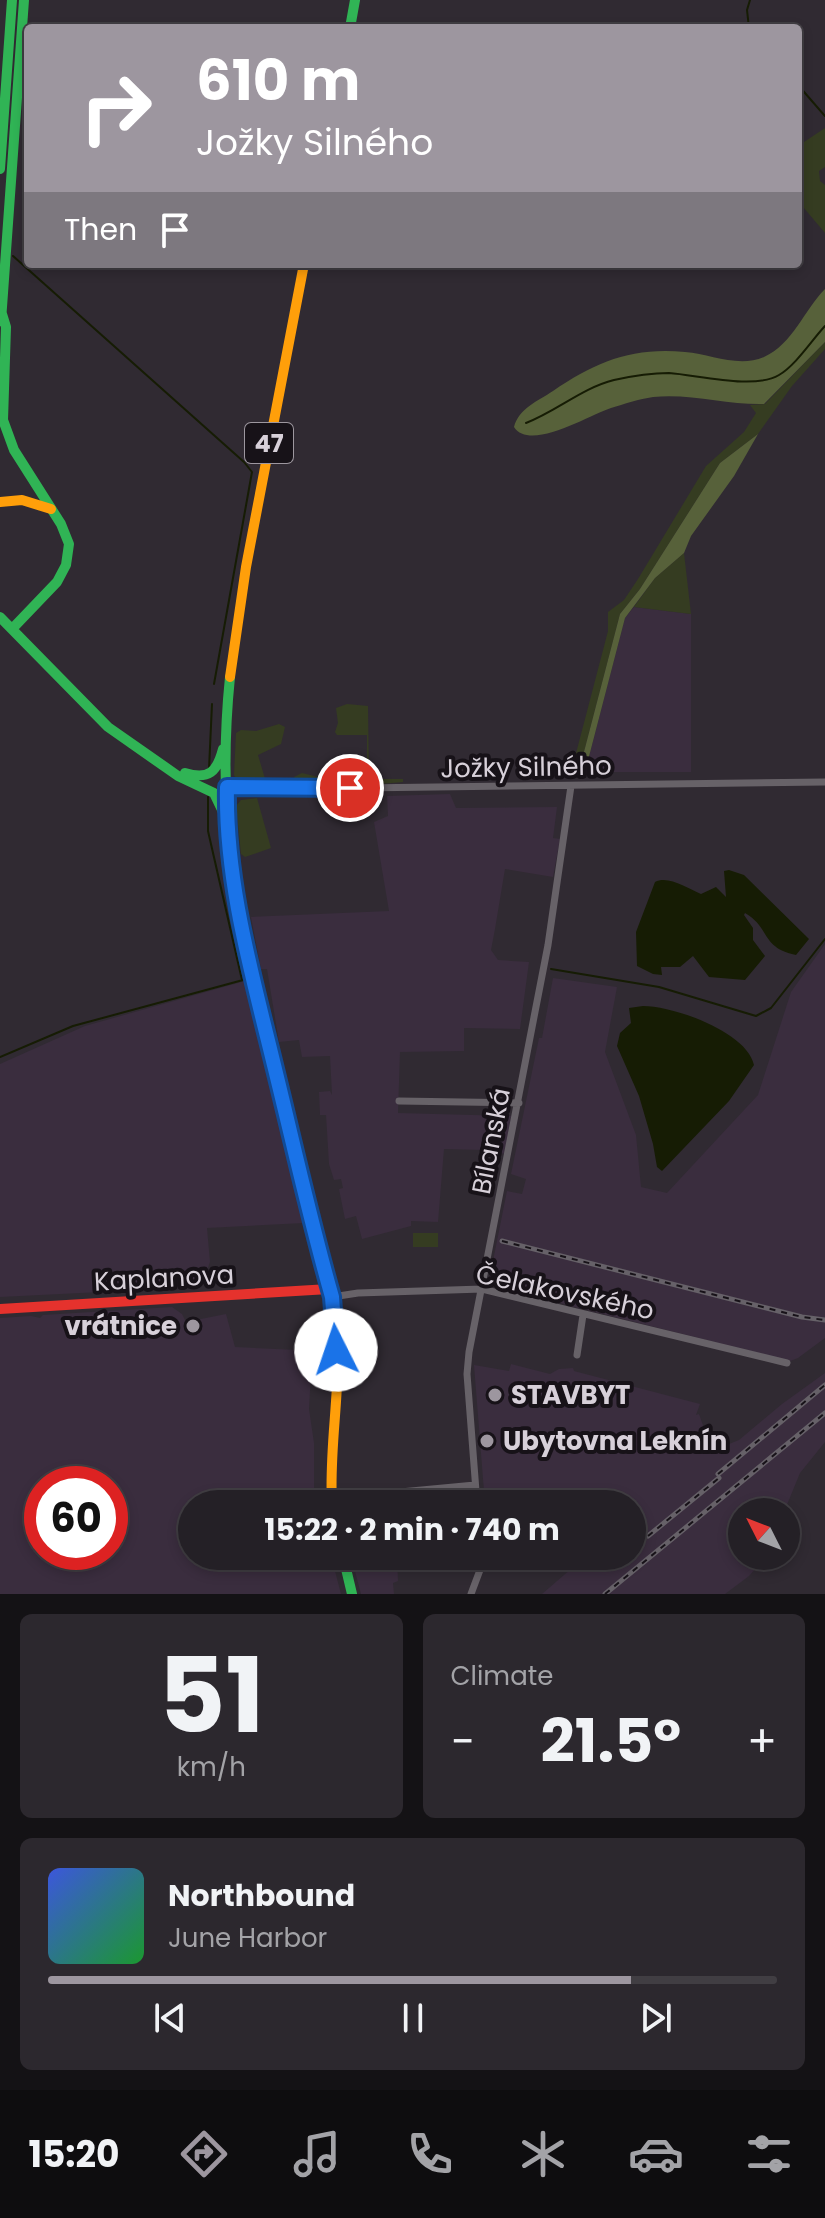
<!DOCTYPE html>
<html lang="en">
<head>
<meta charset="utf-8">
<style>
  body { margin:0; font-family:Poppins,sans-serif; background:#2c282e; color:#f1f3f6; height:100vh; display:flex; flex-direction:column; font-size:30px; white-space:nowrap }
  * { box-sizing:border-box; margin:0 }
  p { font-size:26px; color:#a3a3a7 }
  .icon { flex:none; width:44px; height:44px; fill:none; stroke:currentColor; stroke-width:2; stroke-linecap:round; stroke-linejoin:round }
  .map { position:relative; height:1594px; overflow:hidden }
  .side { display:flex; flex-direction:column; gap:20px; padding:20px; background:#141215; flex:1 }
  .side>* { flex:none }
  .hud { position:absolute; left:24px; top:24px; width:778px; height:244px; border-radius:8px; box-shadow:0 4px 12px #0003,0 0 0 2px #413e43; background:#9d969f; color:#fff; overflow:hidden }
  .needle { width:52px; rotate:312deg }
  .buttons { position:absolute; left:728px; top:1498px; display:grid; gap:16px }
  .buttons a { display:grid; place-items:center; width:72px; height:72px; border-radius:50%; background:#242026; box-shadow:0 4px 12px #0003,0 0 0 2px #413e43; font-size:40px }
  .speed { position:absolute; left:24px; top:1466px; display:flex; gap:16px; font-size:40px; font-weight:700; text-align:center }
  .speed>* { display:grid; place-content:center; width:104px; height:104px; border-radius:50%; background:#242026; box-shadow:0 4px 12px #0003,0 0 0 2px #413e43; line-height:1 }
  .speed .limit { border:12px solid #d22; background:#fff; color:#111 }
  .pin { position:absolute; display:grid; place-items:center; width:68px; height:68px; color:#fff; margin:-34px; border:4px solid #fff; border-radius:50%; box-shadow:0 2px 8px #0007 }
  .me { position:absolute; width:88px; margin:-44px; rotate:356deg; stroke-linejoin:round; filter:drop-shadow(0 0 6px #0008) }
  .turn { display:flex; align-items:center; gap:28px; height:168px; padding:0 40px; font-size:36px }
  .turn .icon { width:104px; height:104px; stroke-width:2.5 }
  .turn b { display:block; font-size:56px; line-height:68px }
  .then { display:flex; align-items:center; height:76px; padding:0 40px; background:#0003; gap:16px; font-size:30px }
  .big { font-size:60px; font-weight:700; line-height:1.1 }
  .side .tile { flex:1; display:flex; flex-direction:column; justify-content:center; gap:12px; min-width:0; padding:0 28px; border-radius:12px; background:#2c282e }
  .side .dial { align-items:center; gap:0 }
  .dial b { font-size:104px; line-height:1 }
  .song { display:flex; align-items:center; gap:24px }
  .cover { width:96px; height:96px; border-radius:12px; background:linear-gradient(135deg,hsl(230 70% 55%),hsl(130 70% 35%)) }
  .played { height:8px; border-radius:4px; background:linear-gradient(90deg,#9d969f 80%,#413e43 80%) }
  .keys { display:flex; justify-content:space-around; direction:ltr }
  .heat { display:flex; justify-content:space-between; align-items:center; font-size:44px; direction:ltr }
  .side .tiles { flex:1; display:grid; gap:20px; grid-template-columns:1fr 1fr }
  .tile:last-child { grid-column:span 2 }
  .trip { position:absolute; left:178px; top:1490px; width:468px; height:80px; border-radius:40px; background:#242026; box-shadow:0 4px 12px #0003,0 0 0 2px #413e43; font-weight:700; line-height:80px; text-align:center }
  .tabs { display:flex; height:128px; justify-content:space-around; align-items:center; background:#0e0d0f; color:#a3a3a7 }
  .tabs .icon { width:56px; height:56px }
  .tabs .active { color:#9d969f }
  .tabs b { font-size:36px; color:#f1f3f6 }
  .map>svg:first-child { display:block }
</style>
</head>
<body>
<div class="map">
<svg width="825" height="1594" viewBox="0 0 825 1594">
  <rect width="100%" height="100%" fill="#302a32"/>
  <!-- built -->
  <path fill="#3a2d3e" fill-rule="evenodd" d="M 634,607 L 691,614 L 691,772 L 585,772 L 625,618 Z
    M 450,794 L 456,808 L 557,807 L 553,838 L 560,839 L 553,877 L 505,869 L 495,929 L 491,950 L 498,960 L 529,962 L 520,1029 L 464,1028 L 464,1051 L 400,1052 L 398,1113 L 511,1116 L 505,1154 L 483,1150 L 444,1149 L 438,1222 L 411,1221 L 411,1226 L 362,1239 L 356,1216 L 345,1219 L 339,1189 L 343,1188 L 341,1179 L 334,1180 L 329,1164 L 326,1115 L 320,1115 L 319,1092 L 330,1091 L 332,1095 L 330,1056 L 302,1057 L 299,1040 L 279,1042 L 267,969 L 261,969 L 251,917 L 389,911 L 374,822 L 388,816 L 387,796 Z
    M 825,944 L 825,1338 L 798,1358 L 790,1361 L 575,1307 L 493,1284 L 489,1281 L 507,1191 L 522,1194 L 526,1179 L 511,1174 L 539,1038 L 542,1038 L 553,978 L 617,987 L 605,1052 L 636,1135 L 641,1187 L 667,1193 L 758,1095 L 791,992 Z
    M 245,981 L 304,1223 L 207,1228 L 210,1262 L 201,1287 L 0,1297 L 0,1064 L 85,1026 Z
    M 172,1307 L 182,1314 L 186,1322 L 226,1314 L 235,1347 L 319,1351 L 317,1373 L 311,1373 L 309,1409 L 314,1443 L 314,1488 L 318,1504 L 192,1504 L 192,1556 L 331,1556 L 341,1594 L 0,1594 L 0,1318 L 31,1316 L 40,1318 L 43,1315 ZM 42,1484 L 110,1484 L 110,1552 L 42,1552 Z
    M 511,1364 L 550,1374 L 559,1369 L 573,1368 L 574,1371 L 700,1404 L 696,1415 L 699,1414 L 712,1451 L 739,1440 L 782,1404 L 825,1373 L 825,1442 L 800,1473 L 784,1512 L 742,1512 L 742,1556 L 767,1556 L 749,1576 L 725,1594 L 542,1594 L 586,1556 L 632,1556 L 632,1512 L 635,1509 L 632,1508 L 632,1504 L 601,1504 L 574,1500 L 571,1504 L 485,1504 L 474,1365 L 509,1371 Z
    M 351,1556 L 397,1556 L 398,1581 L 393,1583 L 394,1594 L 361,1594 Z"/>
  <!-- green -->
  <path fill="#353c21" d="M 825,128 L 825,167 L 819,171 L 820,181 L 825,185 L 825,233 L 798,201 L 798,146 Z
    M 825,342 L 825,349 L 792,386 L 758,434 L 720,463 L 640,589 L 620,614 L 579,771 L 563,771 L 574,761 L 608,631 L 608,612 L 624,600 L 638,579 L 706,466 L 744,432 L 756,413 L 750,405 L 765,404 Z
    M 684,553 L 691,614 L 634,607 L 655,578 Z
    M 347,704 L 368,706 L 369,779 L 403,779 L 403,782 L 369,785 L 362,780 L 362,768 L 367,764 L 367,735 L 337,735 L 335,732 L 338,723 L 336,708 Z
    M 279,724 L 285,727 L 281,744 L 258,755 L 266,782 L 237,780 L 234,775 L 236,733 L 241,730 L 256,731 Z
    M 302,773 L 331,780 L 333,784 L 298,786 L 294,777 Z
    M 257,798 L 271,848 L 245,857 L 241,854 L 236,806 L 241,800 Z
    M 413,1233 L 438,1233 L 438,1247 L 413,1247 Z"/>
  <!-- forest -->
  <path fill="#57613a" d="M 825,289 L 825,342 L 764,404 C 728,405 690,393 653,397 C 639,399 624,404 611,408 C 589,415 530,452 514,427 C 519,408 538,401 553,391 C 596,362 631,347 685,352 C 711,354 738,368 764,357 C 793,344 804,310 825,289 Z
    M 758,434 L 734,476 L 691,536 L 684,553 L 655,578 L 625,618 L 585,772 L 579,771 L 620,614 L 640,589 L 720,463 Z"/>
  <!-- water -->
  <path fill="#161c04" d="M 729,870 L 744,875 L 809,939 L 796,955 C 761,948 770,927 745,913 L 744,915 L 753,928 L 753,940 L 765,956 L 745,980 L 709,977 L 693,956 L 680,967 L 661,967 L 662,975 L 653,974 L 637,966 L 636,932 L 655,882 C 668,875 687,888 701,894 L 716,887 L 726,897 L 724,871 Z
    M 643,1006 C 674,1006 747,1032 754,1065 L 729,1101 L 662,1171 L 657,1167 L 653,1144 L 639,1096 L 617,1046 L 620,1033 L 631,1023 L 629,1008 Z"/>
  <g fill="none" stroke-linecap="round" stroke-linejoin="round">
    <!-- stream -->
    <path stroke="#161c04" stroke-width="2" d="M 749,28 L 747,10 L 750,0
      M 798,85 L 825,116
      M 13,256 L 244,462 L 252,472 L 214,684
      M 526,423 C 557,411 582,388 614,380 C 632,376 651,373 669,373 C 698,375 754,390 779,375 C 796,365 811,341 825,326
      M 209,769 L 212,704
      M 208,797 L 208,831 L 242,980
      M 551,969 L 659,987 L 756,1016 L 771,1008 L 825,939
      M 0,1057 L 73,1026 L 243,980"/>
    <!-- street -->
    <path stroke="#676268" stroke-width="7" d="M 227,787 L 286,789 L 825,782
      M 399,1101 L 519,1103
      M 332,1297 L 358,1293 L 482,1289 L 787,1363
      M 577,1355 L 583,1315
      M 379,1494 L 475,1485
      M 477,1504 L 467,1374 L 469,1352 L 548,945 L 571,786
      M 471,1594 L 480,1570 L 481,1556"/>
    <!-- fast -->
    <path stroke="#30b455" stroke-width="10" d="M 350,28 L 355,0
      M 0,169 L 12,0
      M 2,314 L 6,327 L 3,420 L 14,450 L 61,524 L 69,544 L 66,565 L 57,582 L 12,629
      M 1,321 L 24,0
      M 0,617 L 108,727 L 178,776 L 214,793 L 225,816
      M 230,677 C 223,746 224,815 234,884 C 254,1027 304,1164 333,1305
      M 185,773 C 209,780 217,772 223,749
      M 343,1556 L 352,1594"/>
    <!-- slow -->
    <path stroke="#ff9f0a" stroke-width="10" d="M 0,502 L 22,500 L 51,509
      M 230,677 L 246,567 L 304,264
      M 332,1504 C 328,1438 346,1370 333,1305"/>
    <!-- jam -->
    <path stroke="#e5322d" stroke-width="10" d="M 0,1309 L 329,1289"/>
    <!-- rail casing -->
    <g stroke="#666168" stroke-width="5">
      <path id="rail" d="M 502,1241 L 802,1317 L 825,1320
        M 718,1474 L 825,1385
        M 648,1536 L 719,1478
        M 605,1594 L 825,1413"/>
    </g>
    <!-- rail -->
    <use href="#rail" stroke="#171218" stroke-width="2" stroke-dasharray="6" stroke-linecap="butt"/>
  </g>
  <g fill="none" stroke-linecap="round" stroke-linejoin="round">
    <!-- route casing -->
    <g stroke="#114b97" stroke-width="20">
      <path id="route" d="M 336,1350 L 332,1297 C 310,1220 293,1142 274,1065 C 252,974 225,881 227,787 L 350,788"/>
    </g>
    <!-- route -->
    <use href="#route" stroke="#1a73e8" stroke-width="14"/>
  </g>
  <!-- markers -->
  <g fill="#9d969f" stroke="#171218" stroke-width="3">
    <circle cx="193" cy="1326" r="8"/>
    <circle cx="495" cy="1395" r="8"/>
    <circle cx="487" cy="1441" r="8"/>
  </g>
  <g text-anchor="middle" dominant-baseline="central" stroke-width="8" stroke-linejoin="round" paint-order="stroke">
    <!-- shield labels -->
    <rect fill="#171218" stroke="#9d979f" stroke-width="2" x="245" y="423" width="48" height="40" rx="6"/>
    <g font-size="24" font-weight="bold" fill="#d7d0d9">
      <text x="269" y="443">47</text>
    </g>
    <!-- street labels -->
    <g font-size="26" fill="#d7d0d9" stroke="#171218">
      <text transform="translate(526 767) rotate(-1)">Jožky Silného</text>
      <text transform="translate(491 1141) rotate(-79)">Bílanská</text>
      <text transform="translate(164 1278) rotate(-3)">Kaplanova</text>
      <text transform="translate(565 1292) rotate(12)">Čelakovského</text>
    </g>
    <!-- poi labels -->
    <g font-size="26" font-weight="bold" fill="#d7d0d9" stroke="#171218" text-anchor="start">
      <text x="177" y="1326" text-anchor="end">vrátnice</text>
      <text x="511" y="1395">STAVBYT</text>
      <text x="503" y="1441">Ubytovna Leknín</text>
    </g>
  </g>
</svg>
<div class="buttons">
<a><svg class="needle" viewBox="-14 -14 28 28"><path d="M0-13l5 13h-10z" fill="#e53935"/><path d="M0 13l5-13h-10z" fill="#a3a3a7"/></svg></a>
</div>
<div class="speed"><div class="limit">60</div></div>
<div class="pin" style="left:350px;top:788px;background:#d93025"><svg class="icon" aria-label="arrive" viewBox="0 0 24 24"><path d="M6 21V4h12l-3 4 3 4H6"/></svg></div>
<svg class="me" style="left:336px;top:1350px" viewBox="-20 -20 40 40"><circle r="19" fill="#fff"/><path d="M0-13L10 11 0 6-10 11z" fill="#1a73e8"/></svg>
<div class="trip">15:22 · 2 min · 740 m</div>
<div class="hud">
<div class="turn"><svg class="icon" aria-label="right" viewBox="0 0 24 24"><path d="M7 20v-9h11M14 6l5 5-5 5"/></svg><div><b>610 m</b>Jožky Silného</div></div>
<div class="then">Then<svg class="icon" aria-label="arrive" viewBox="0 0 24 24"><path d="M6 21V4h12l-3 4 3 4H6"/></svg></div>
</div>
</div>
<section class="side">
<div class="tiles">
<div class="tile dial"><b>51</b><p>km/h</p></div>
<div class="tile"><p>Climate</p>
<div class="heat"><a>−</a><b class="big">21.5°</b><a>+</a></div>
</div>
<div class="tile">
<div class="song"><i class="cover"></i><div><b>Northbound</b><p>June Harbor</p></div></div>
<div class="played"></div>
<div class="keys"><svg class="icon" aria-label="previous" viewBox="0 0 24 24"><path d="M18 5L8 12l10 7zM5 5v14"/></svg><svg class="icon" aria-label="pause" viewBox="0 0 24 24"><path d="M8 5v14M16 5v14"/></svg><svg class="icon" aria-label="next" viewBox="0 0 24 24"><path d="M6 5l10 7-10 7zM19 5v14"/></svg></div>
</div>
</div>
</section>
<nav class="tabs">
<b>15:20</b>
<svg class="icon active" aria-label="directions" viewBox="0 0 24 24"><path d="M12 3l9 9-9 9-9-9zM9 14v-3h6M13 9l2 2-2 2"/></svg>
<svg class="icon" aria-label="music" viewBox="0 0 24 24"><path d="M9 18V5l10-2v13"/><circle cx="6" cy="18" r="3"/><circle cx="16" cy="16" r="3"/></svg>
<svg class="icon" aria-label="phone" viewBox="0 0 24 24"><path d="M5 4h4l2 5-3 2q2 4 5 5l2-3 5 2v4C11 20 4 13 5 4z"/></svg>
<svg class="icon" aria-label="climate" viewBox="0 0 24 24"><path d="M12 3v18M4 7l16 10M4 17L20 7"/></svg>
<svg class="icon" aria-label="car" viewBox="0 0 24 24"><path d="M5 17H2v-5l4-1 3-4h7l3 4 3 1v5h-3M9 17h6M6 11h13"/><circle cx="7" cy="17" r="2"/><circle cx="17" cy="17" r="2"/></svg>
<svg class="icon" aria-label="filters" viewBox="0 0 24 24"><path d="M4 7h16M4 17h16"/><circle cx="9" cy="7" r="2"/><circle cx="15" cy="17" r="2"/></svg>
</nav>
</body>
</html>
